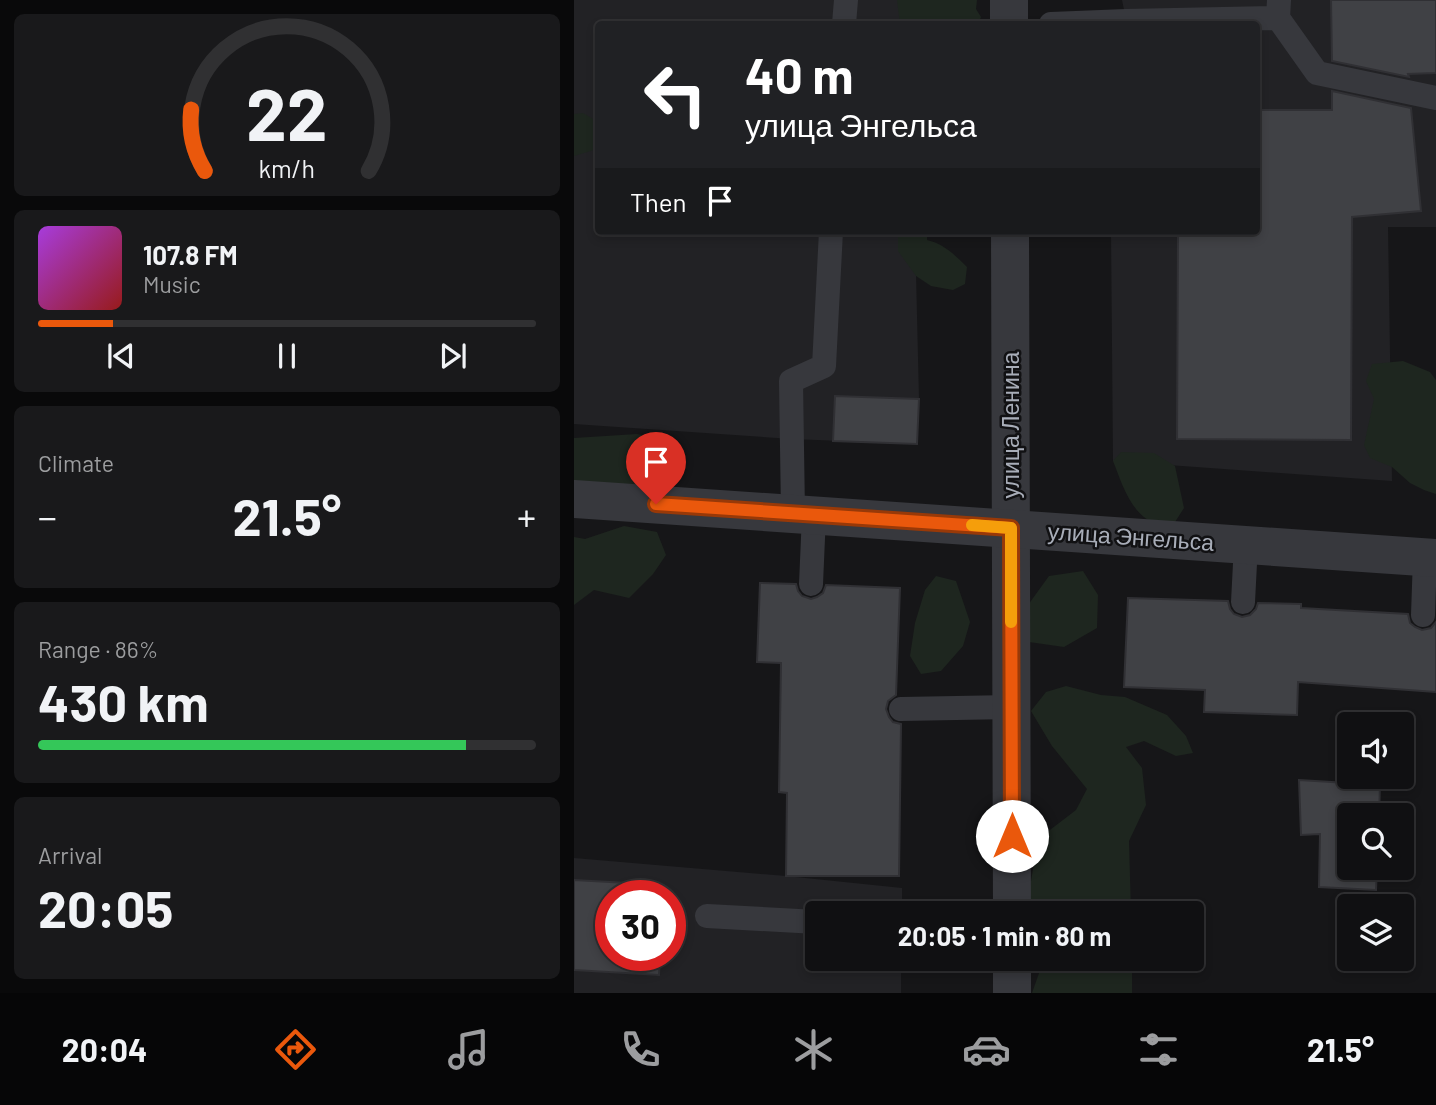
<!DOCTYPE html>
<html lang="en">
<head>
<meta charset="utf-8">
<style>
  body { margin:0; font-family:Barlow,sans-serif; background:#19191b; color:#f1f3f6; height:100vh; display:flex; flex-direction:column; font-size:26px; white-space:nowrap }
  * { box-sizing:border-box; margin:0 }
  p { font-size:23px; color:#9c9d9f }
  .icon { flex:none; width:38px; height:38px; fill:none; stroke:currentColor; stroke-width:2; stroke-linecap:round; stroke-linejoin:round }
  .map { position:relative; flex:1; overflow:hidden }
  .sheet { display:flex; flex-direction:column; gap:14px; padding:14px; background:#09090a; width:574px }
  .sheet>* { flex:none }
  .banner { position:absolute; left:21px; top:21px; width:665px; height:214px; border-radius:7px; box-shadow:0 4px 10px #0003,0 0 0 2px #303032; background:#202124; color:#fff; overflow:hidden }
  .tools { position:absolute; left:763px; top:712px; display:grid; gap:14px }
  .tools a { display:grid; place-items:center; width:77px; height:77px; border-radius:7px; background:#101012; box-shadow:0 4px 10px #0003,0 0 0 2px #303032; font-size:35px }
  .speed { position:absolute; left:21px; top:880px; display:flex; gap:14px; font-size:35px; font-weight:700; text-align:center }
  .speed>* { display:grid; place-content:center; width:91px; height:91px; border-radius:50%; background:#101012; box-shadow:0 4px 10px #0003,0 0 0 2px #303032; line-height:1 }
  .speed .limit { border:10px solid #d22; background:#fff; color:#111 }
  .pin { position:absolute; display:grid; place-items:center; width:60px; height:60px; color:#fff; margin:-72px -30px; border-radius:50% 50% 50% 0; rotate:-45deg; box-shadow:0 0 7px #0007 }
  .pin .icon { rotate:45deg }
  .me { position:absolute; width:77px; margin:-38px; rotate:0deg; stroke-linejoin:round; filter:drop-shadow(0 0 5px #0008) }
  .turn { display:flex; align-items:center; gap:24px; height:147px; padding:0 35px; font-size:32px }
  .turn .icon { width:91px; height:91px; stroke-width:2.5 }
  .turn b { display:block; font-size:49px; line-height:60px }
  .then { display:flex; align-items:center; height:66px; padding:0 35px; background:#0003; gap:14px; font-size:26px }
  .big { font-size:52px; font-weight:700; line-height:1.1 }
  .sheet .widget { flex:1; display:flex; flex-direction:column; justify-content:center; gap:10px; min-width:0; padding:0 24px; border-radius:10px; background:#19191b }
  .sheet .dial { align-items:center; gap:0 }
  .dial svg { height:182px; overflow:visible; fill:none; stroke:#303032; stroke-width:7; stroke-linecap:round; text-anchor:middle }
  .dial text { fill:#f1f3f6; stroke:none }
  .song { display:flex; align-items:center; gap:21px }
  .cover { width:84px; height:84px; border-radius:10px; background:linear-gradient(135deg,hsl(280 70% 55%),hsl(0 70% 35%)) }
  .played { height:7px; border-radius:4px; background:linear-gradient(90deg,#ea580c 15%,#303032 15%) }
  .keys { display:flex; justify-content:space-around; direction:ltr }
  .heat { display:flex; justify-content:space-between; align-items:center; font-size:38px; direction:ltr }
  .charge { height:10px; border-radius:5px; background:linear-gradient(90deg,#34c759 86%,#303032 0) }
  .trip { position:absolute; left:231px; top:901px; width:399px; height:70px; border-radius:7px; background:#101012; box-shadow:0 4px 10px #0003,0 0 0 2px #303032; font-weight:700; line-height:70px; text-align:center }
  .dock { display:flex; height:112px; justify-content:space-around; align-items:center; background:#060607; color:#9c9d9f }
  .dock .icon { width:49px; height:49px }
  .dock .current { color:#ea580c }
  .dock b { font-size:32px; color:#f1f3f6 }
  main { display:flex; flex:1; min-height:0 }
  .map>svg:first-child { display:block }
</style>
</head>
<body>
<main>
<section class="sheet">
<div class="widget dial"><svg viewBox="0 0 100 80">
<path d="M14 69A42 42 0 1 1 86 69"/>
<path d="M14 69A42 42 0 0 1 8 42" stroke="#ea580c"/>
<text x="50" y="56" font-size="32" font-weight="700">22</text>
<text x="50" y="72" font-size="11">km/h</text>
</svg></div>
<div class="widget">
<div class="song"><i class="cover"></i><div><b>107.8 FM</b><p>Music</p></div></div>
<div class="played"></div>
<div class="keys"><svg class="icon" aria-label="previous" viewBox="0 0 24 24"><path d="M18 5L8 12l10 7zM5 5v14"/></svg><svg class="icon" aria-label="pause" viewBox="0 0 24 24"><path d="M8 5v14M16 5v14"/></svg><svg class="icon" aria-label="next" viewBox="0 0 24 24"><path d="M6 5l10 7-10 7zM19 5v14"/></svg></div>
</div>
<div class="widget"><p>Climate</p>
<div class="heat"><a>−</a><b class="big">21.5°</b><a>+</a></div>
</div>
<div class="widget"><p>Range · 86%</p><b class="big">430 km</b><div class="charge"></div></div>
<div class="widget"><p>Arrival</p><b class="big">20:05</b></div>
</section>
<div class="map">
<svg width="862" height="993" viewBox="0 0 862 993">
  <rect width="100%" height="100%" fill="#161618"/>
  <!-- built -->
  <path fill="#222225" fill-rule="evenodd" d="M 0,0 L 336,0 L 336,24 L 24,24 L 24,231 L 341,231 L 345,399 L 343,444 L 218,439 L 0,424 Z
    M 548,0 L 862,0 L 862,227 L 814,227 L 818,481 L 539,461 L 537,231 L 682,231 L 682,24 L 553,24 Z
    M 0,858 L 212,876 L 328,888 L 328,913 L 243,914 L 243,959 L 327,959 L 327,993 L 0,993 ZM 37,896 L 96,896 L 96,956 L 37,956 Z"/>
  <!-- green -->
  <path fill="#1e261f" d="M 323,0 L 403,0 L 402,9 L 407,17 L 404,24 L 326,24 Z
    M 9,113 L 24,122 L 24,146 L 20,150 L 0,156 L 0,114 Z
    M 324,231 L 353,231 L 353,240 C 370,244 381,255 393,267 L 391,284 L 379,290 L 357,286 L 342,276 L 324,251 Z
    M 829,361 L 856,372 L 862,380 L 862,494 L 850,490 L 836,483 L 818,467 L 796,458 L 790,445 L 800,399 L 792,381 L 798,364 Z
    M 63,434 L 87,439 L 93,464 L 95,483 L 88,490 L 0,488 L 0,438 Z
    M 547,452 L 580,453 L 601,466 L 610,508 L 601,522 C 596,523 589,525 584,524 C 557,517 548,483 539,461 Z
    M 50,526 L 83,532 L 92,555 L 79,574 L 55,598 L 20,590 L 0,605 L 0,537 L 11,539 Z
    M 509,571 L 524,595 L 523,628 L 490,647 L 455,642 L 454,605 L 475,576 Z
    M 362,576 L 382,581 L 396,622 L 389,646 L 367,671 L 347,674 L 336,656 L 341,623 L 351,590 Z
    M 492,686 L 527,695 L 551,697 L 593,715 L 612,736 L 619,753 L 602,756 L 570,741 L 552,747 L 568,768 L 572,805 L 555,841 L 557,913 L 453,914 L 452,912 L 459,869 L 472,833 L 502,810 L 513,789 L 478,746 L 457,711 L 472,692 Z
    M 470,959 L 558,959 L 558,993 L 458,993 Z"/>
  <!-- building -->
  <path fill="#404145" stroke="#303034" stroke-width="2" d="M 757,0 L 862,0 L 862,73 L 834,74 L 835,77 L 758,61 Z
    M 758,91 L 837,108 L 847,211 L 778,217 L 777,440 L 603,439 L 604,231 L 682,231 L 682,110 L 758,110 Z
    M 261,396 L 345,399 L 343,444 L 259,441 Z
    M 186,583 L 222,584 L 224,591 L 228,596 L 237,599 L 243,597 L 249,593 L 252,585 L 326,588 L 322,695 L 314,701 L 312,709 L 315,717 L 319,722 L 327,724 L 325,876 L 212,876 L 213,793 L 205,792 L 207,663 L 183,662 Z
    M 554,598 L 654,601 L 656,609 L 660,614 L 668,617 L 676,615 L 682,609 L 684,603 L 727,604 L 727,608 L 834,614 L 836,623 L 841,627 L 848,630 L 857,628 L 862,622 L 862,692 L 724,682 L 723,715 L 630,712 L 631,690 L 550,687 Z
    M 725,780 L 806,785 L 805,816 L 775,816 L 775,868 L 803,868 L 802,890 L 745,887 L 746,834 L 727,835 Z
    M 0,880 L 89,885 L 89,896 L 37,896 L 37,956 L 86,956 L 85,975 L 0,970 Z"/>
  <g fill="none" stroke-linecap="round" stroke-linejoin="round">
    <!-- service -->
    <path stroke="#37383d" stroke-width="24" d="M 704,18 L 743,73 L 862,98
      M 270,24 L 272,0
      M 477,24 L 552,21 L 704,18 L 705,0
      M 219,513 L 217,381 L 250,366 L 257,231
      M 237,584 L 240,515
      M 669,602 L 672,544
      M 849,615 L 851,557
      M 327,709 L 437,707
      M 133,916 L 243,922"/>
    <!-- minor -->
    <path stroke="#37383d" stroke-width="38" d="M 435,0 L 435,24
      M 436,231 L 438,914
      M 438,993 L 438,959"/>
    <!-- tertiary -->
    <path stroke="#37383d" stroke-width="38" d="M 0,499 L 862,558"/>
  </g>
  <g fill="none" stroke-linecap="round" stroke-linejoin="round">
    <!-- route casing -->
    <g stroke="#983908" stroke-width="18">
      <path id="route" d="M 82,504 L 437,528 L 438,836"/>
    </g>
    <!-- route -->
    <use href="#route" stroke="#ea580c" stroke-width="12"/>
    <!-- slow -->
    <path stroke="#f59e0b" stroke-width="12" d="M 398,525 L 437,528 L 437,622"/>
  </g>
  <g text-anchor="middle" dominant-baseline="central" stroke-width="5" stroke-linejoin="round" paint-order="stroke">
    <!-- street labels -->
    <g font-size="23" fill="#a8adb8" stroke="#111113">
      <text transform="translate(436 425) rotate(-90)">улица Ленина</text>
      <text transform="translate(557 536) rotate(4)">улица Энгельса</text>
    </g>
  </g>
</svg>
<div class="tools">
<a><svg class="icon" aria-label="sound" viewBox="0 0 24 24"><path d="M4 9h4l5-4v14l-5-4H4zM17 9q2 3 0 6"/></svg></a>
<a><svg class="icon" aria-label="search" viewBox="0 0 24 24"><circle cx="10" cy="10" r="6"/><path d="M15 15l6 6"/></svg></a>
<a><svg class="icon" aria-label="layers" viewBox="0 0 24 24"><path d="M12 4l9 5-9 5-9-5zM3 14l9 5 9-5"/></svg></a>
</div>
<div class="speed"><div class="limit">30</div></div>
<div class="pin" style="left:82px;top:504px;background:#d93025"><svg class="icon" aria-label="arrive" viewBox="0 0 24 24"><path d="M6 21V4h12l-3 4 3 4H6"/></svg></div>
<svg class="me" style="left:438px;top:836px" viewBox="-20 -20 40 40"><circle r="19" fill="#fff"/><path d="M0-13L10 11 0 6-10 11z" fill="#ea580c"/></svg>
<div class="trip">20:05 · 1 min · 80 m</div>
<div class="banner">
<div class="turn"><svg class="icon" aria-label="left" viewBox="0 0 24 24"><path d="M17 20v-9H6M10 6l-5 5 5 5"/></svg><div><b>40 m</b>улица Энгельса</div></div>
<div class="then">Then<svg class="icon" aria-label="arrive" viewBox="0 0 24 24"><path d="M6 21V4h12l-3 4 3 4H6"/></svg></div>
</div>
</div>
</main>
<nav class="dock">
<b>20:04</b>
<svg class="icon current" aria-label="directions" viewBox="0 0 24 24"><path d="M12 3l9 9-9 9-9-9zM9 14v-3h6M13 9l2 2-2 2"/></svg>
<svg class="icon" aria-label="music" viewBox="0 0 24 24"><path d="M9 18V5l10-2v13"/><circle cx="6" cy="18" r="3"/><circle cx="16" cy="16" r="3"/></svg>
<svg class="icon" aria-label="phone" viewBox="0 0 24 24"><path d="M5 4h4l2 5-3 2q2 4 5 5l2-3 5 2v4C11 20 4 13 5 4z"/></svg>
<svg class="icon" aria-label="climate" viewBox="0 0 24 24"><path d="M12 3v18M4 7l16 10M4 17L20 7"/></svg>
<svg class="icon" aria-label="car" viewBox="0 0 24 24"><path d="M5 17H2v-5l4-1 3-4h7l3 4 3 1v5h-3M9 17h6M6 11h13"/><circle cx="7" cy="17" r="2"/><circle cx="17" cy="17" r="2"/></svg>
<svg class="icon" aria-label="filters" viewBox="0 0 24 24"><path d="M4 7h16M4 17h16"/><circle cx="9" cy="7" r="2"/><circle cx="15" cy="17" r="2"/></svg>
<b>21.5°</b>
</nav>
</body>
</html>
